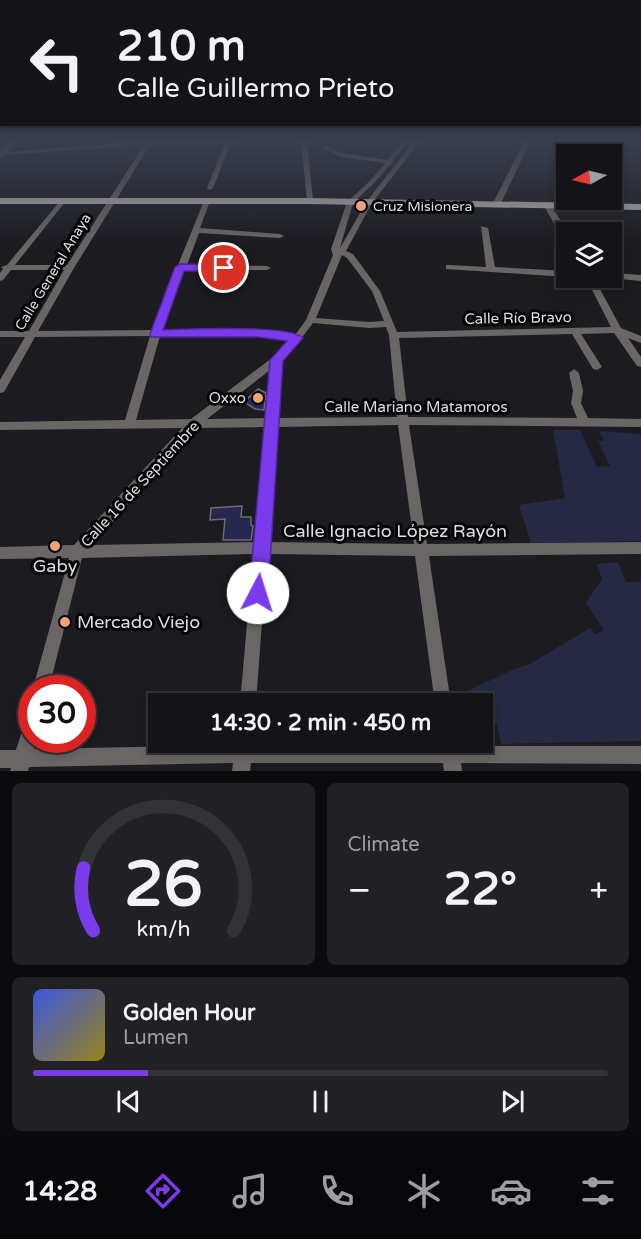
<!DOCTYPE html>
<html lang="en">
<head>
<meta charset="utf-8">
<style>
  body { margin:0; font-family:"Varela Round",sans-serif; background:#212125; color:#f1f3f6; height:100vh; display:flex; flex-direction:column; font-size:22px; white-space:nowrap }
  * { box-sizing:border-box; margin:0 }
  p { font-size:20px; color:#9d9ea2 }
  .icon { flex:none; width:33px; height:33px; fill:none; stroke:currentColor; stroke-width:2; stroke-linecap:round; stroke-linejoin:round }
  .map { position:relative; height:771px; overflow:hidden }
  .side { display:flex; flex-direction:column; gap:12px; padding:12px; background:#0b0b0d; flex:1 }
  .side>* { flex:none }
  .guide { position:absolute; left:0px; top:0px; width:642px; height:126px; box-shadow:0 3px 9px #0003,0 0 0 2px #333337; background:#141418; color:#f1f3f6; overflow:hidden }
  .needle { width:39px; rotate:262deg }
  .fabs { position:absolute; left:556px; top:144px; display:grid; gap:12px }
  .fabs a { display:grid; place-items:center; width:66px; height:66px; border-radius:0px; background:#141418; box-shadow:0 3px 9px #0003,0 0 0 2px #333337; font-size:30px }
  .speed { position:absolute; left:18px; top:675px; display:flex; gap:12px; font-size:30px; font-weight:700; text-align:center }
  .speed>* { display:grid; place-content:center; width:78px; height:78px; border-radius:50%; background:#141418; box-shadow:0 3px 9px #0003,0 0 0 2px #333337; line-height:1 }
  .speed .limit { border:9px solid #d22; background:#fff; color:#111 }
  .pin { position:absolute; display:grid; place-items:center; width:51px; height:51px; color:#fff; margin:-26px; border:3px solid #fff; border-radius:50%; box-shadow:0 2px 6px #0007 }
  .me { position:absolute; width:66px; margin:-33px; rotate:5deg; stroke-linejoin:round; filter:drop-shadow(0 0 4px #0008) }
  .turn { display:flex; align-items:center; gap:21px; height:126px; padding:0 18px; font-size:27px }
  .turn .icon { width:78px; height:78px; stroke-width:2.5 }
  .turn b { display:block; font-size:42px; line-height:51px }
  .big { font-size:45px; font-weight:700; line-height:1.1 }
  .side .tile { flex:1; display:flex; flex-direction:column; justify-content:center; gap:9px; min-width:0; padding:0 21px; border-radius:9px; background:#212125 }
  .side .dial { align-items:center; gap:0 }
  .dial svg { height:156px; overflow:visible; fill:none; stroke:#333337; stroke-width:7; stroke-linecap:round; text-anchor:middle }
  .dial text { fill:#f1f3f6; stroke:none }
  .song { display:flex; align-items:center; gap:18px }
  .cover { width:72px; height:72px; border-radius:9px; background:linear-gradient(135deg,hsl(230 70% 55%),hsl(50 70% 35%)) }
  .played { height:6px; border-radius:3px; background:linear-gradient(90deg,#7c3aed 20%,#333337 20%) }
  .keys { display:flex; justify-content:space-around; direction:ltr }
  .heat { display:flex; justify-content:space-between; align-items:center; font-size:33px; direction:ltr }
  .side .tiles { flex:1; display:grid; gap:12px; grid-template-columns:1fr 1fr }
  .tile:last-child { grid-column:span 2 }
  .trip { position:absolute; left:148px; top:693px; width:345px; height:60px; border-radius:0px; background:#141418; box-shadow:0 3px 9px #0003,0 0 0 2px #333337; font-weight:700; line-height:60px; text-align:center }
  .menu { display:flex; height:96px; justify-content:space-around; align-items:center; background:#08080a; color:#9d9ea2 }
  .menu .icon { width:42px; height:42px }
  .menu .current { color:#7c3aed }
  .menu b { font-size:27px; color:#f1f3f6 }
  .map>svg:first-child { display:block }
</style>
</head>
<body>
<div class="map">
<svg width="641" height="771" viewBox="0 0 641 771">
  <rect width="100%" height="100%" fill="#1b1b20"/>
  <!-- green -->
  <path fill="#262943" d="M 553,430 L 580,430 L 597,467 L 610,466 L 598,441 L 604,441 L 599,431 L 641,434 L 641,541 L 531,543 L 519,505 L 565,498 Z
    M 618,562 L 626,582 L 641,582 L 641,741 L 501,744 L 497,725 L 483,725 L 483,704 L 467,703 L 465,692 L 512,670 L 530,664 L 590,628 L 596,634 L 604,630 L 586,603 L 602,579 L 597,564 Z"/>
  <!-- building -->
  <path fill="#262852" stroke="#6c6c72" stroke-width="1.5" d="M 258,389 L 266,393 L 264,410 L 255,409 L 244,402 Z
    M 242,506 L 241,517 L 251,517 L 251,525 L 253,526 L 251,540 L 223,540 L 225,519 L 210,520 L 211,508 Z"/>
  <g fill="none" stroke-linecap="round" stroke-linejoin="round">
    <!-- minor -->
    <path fill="#696665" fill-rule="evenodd" d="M 11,140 L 17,140 L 8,152 L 146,141 L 147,140 L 153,140 L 152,141 L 270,140 L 267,142 L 231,143 L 213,188 L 210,190 L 207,188 L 225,143 L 150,145 L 74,268 L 38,331 L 153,330 L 177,269 L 176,267 L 178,265 L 204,201 L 207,199 L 210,201 L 200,228 L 280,234 L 284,236 L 280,238 L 199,233 L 187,265 L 267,266 L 271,268 L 267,270 L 185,270 L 162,330 L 258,330 L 295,335 L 306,320 L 333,255 L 331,249 L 347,202 L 370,181 L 385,163 L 341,157 L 322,148 L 325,146 L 342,153 L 387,160 L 404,140 L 410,140 L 393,160 L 394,163 L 391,164 L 374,183 L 353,203 L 340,248 L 367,201 L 415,140 L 421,140 L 372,203 L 346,251 L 353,254 L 380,291 L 397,332 L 611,327 L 586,278 L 594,278 L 621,328 L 641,336 L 641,343 L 628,338 L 641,357 L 641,367 L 637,366 L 614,333 L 581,334 L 602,367 L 597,370 L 593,369 L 572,334 L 399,338 L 408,417 L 577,418 L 571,403 L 573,391 L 569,373 L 574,369 L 579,373 L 583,391 L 581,403 L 588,418 L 641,419 L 641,427 L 409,425 L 427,544 L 641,542 L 641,554 L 429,556 L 451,704 L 435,704 L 415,556 L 267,554 L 256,704 L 240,704 L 253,554 L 82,558 L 49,688 L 33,688 L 69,558 L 0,559 L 0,547 L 74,545 L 182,428 L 0,430 L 0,422 L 125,420 L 150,336 L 35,337 L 4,392 L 0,393 L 0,380 L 25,337 L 0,337 L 0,331 L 29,331 L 64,270 L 11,270 L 3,280 L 0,281 L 0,273 L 3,269 L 1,267 L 7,265 L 61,200 L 63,199 L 66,201 L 65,202 L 15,265 L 67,265 L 144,145 L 6,155 L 4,157 L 0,157 L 0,152 ZM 342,255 L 347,258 L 372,291 L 384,321 L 369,322 L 316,318 ZM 313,323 L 369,328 L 386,327 L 389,335 L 397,417 L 277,418 L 281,361 L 300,340 ZM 160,336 L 258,336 L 289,340 L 272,358 L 191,419 L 136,420 ZM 270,370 L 266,418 L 207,419 ZM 398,425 L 414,544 L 268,542 L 276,427 ZM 265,427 L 254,542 L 92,545 L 196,428 Z
      M 301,140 L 307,140 L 313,201 L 310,203 L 307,201 Z
      M 504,140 L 531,140 L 500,205 L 496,207 L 492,205 L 524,142 L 507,142 Z
      M 612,176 L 621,186 L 621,188 L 612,190 L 612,186 L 614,186 L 612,182 Z
      M 612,198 L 623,205 L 623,209 L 617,209 L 608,200 Z
      M 548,204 L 552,206 L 567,232 L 567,241 L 563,239 L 544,206 Z
      M 481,226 L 488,228 L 495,267 L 567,271 L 567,277 L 446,269 L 446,265 L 449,265 L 486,267 Z
      M 612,273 L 641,275 L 641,281 L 609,278 L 612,278 Z
      M 32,717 L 32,740 L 37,740 L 34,749 L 235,745 L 235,742 L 253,742 L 252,745 L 441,746 L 440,742 L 458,742 L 458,746 L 641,746 L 641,764 L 461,763 L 462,771 L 444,771 L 443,763 L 251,763 L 250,771 L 232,771 L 233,763 L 29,767 L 28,771 L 10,771 L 11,768 L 0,768 L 0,750 L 16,750 L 26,719 Z"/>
    <!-- major -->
    <path fill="#b8b2b0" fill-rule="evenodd" d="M 0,198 L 310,198 L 641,204 L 641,210 L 310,204 L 0,204 Z"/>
  </g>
  <!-- sky -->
  <linearGradient id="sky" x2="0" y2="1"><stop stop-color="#0f0f12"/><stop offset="0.57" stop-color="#393f4e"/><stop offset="1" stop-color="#393f4e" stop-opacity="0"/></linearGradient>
  <rect width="641" height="247" fill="url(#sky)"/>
  <!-- route -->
  <path fill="#7c3aed" stroke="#51269a" stroke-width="1.5" d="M 180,264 L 224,265 L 229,268 L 224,271 L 184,271 L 163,330 C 188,329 289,324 303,338 L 283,361 L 268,593 L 265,599 L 258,602 L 252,599 L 249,593 L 270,360 L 287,341 L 258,337 L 151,337 L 150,334 L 175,267 Z"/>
  <!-- markers -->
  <g fill="#f0a279" stroke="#060608" stroke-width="2">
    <circle cx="361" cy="206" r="6"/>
    <circle cx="258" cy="398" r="6"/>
    <circle cx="55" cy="546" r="6"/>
    <circle cx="65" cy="622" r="6"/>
  </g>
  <g text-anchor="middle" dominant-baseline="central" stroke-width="6" stroke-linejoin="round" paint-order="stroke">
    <!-- far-poi labels -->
    <g font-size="14" fill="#dddee1" stroke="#060608" text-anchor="start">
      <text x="373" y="206">Cruz Misionera</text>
    </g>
    <!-- far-street labels -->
    <g font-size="14" fill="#dddee1" stroke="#060608">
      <text transform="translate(53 272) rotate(-59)">Calle General Anaya</text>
    </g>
    <!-- street labels -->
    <g font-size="15" fill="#dddee1" stroke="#060608">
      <text transform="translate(518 318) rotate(-1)">Calle Río Bravo</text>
      <text x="416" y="407">Calle Mariano Matamoros</text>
      <text transform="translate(140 484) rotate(-47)">Calle 16 de Septiembre</text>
    </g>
    <!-- poi labels -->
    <g font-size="15" fill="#dddee1" stroke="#060608" text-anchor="end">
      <text x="246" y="398">Oxxo</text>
    </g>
    <!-- near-street labels -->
    <g font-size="18" fill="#dddee1" stroke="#060608">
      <text x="395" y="531">Calle Ignacio López Rayón</text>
    </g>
    <!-- near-poi labels -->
    <g font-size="18" fill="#dddee1" stroke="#060608">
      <text x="55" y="566">Gaby</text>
      <text x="77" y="622" text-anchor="start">Mercado Viejo</text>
    </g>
  </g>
</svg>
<div class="fabs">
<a><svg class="needle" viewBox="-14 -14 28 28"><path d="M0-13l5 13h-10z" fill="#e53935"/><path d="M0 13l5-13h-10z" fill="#9d9ea2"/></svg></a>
<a><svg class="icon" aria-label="layers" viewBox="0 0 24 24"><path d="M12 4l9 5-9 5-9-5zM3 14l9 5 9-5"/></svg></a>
</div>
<div class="speed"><div class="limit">30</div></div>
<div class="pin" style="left:224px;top:268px;background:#d93025"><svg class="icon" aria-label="arrive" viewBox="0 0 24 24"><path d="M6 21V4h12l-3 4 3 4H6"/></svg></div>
<svg class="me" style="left:258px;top:593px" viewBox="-20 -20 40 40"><circle r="19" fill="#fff"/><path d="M0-13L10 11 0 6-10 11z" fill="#7c3aed"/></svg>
<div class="trip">14:30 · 2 min · 450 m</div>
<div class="guide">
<div class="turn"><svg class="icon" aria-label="left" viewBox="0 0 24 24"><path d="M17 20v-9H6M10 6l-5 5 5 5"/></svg><div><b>210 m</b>Calle Guillermo Prieto</div></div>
</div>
</div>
<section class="side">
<div class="tiles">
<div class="tile dial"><svg viewBox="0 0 100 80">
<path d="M14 69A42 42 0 1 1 86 69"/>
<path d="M14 69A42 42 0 0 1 9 37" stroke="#7c3aed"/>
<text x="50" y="56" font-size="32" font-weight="700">26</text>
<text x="50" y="72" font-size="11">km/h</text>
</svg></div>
<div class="tile"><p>Climate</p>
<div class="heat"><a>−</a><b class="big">22°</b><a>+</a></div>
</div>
<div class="tile">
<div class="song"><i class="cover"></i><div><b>Golden Hour</b><p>Lumen</p></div></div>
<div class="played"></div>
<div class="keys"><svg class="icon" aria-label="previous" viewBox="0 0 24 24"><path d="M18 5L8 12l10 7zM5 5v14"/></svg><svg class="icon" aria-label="pause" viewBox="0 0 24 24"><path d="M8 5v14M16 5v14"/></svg><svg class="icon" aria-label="next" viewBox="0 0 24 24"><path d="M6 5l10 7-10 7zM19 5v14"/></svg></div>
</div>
</div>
</section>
<nav class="menu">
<b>14:28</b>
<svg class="icon current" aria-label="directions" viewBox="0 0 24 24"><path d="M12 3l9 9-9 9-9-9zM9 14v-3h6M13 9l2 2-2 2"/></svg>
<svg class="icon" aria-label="music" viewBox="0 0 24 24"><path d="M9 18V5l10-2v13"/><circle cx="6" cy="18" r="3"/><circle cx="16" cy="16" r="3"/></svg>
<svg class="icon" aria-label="phone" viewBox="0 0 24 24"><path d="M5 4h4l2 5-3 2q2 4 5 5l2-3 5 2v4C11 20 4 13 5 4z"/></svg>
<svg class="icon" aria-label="climate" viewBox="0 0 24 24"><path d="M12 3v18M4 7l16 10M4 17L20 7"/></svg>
<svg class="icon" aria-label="car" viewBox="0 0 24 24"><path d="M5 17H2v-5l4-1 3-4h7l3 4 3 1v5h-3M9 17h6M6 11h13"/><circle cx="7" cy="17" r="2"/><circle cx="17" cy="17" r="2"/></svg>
<svg class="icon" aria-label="filters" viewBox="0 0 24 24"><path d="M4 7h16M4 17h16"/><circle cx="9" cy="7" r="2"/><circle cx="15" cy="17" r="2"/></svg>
</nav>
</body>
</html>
